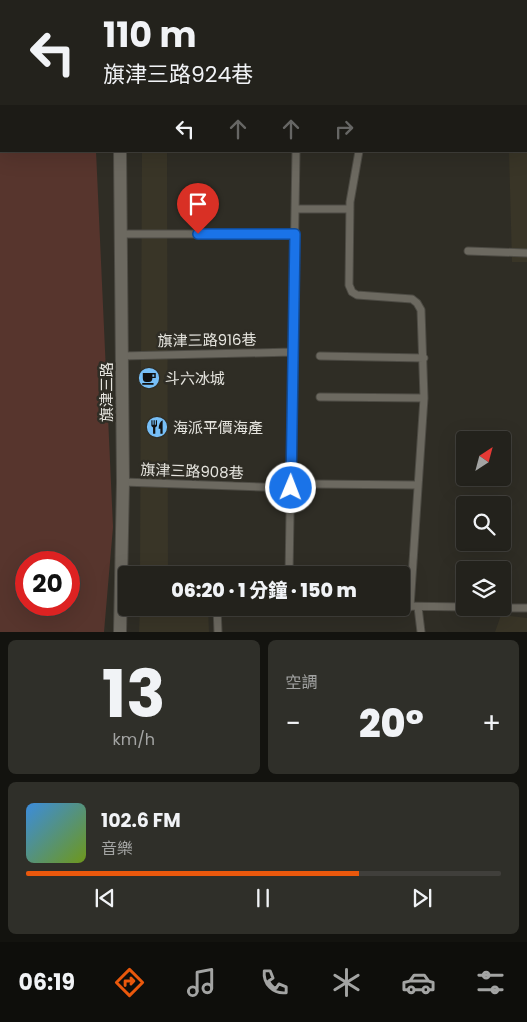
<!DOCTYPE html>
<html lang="zh-TW">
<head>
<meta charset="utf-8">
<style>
  body { margin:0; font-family:Poppins,"Noto Sans TC",sans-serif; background:#2f2f29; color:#f1f3f6; height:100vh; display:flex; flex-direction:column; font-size:19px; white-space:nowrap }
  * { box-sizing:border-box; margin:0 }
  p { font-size:16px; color:#a3a4a3 }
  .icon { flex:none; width:28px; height:28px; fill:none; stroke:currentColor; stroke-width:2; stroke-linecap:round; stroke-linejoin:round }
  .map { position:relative; height:632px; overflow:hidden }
  .sheet { display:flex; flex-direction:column; gap:8px; padding:8px; background:#13130f; flex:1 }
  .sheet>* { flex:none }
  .hud { position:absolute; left:0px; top:0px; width:528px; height:152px; box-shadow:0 5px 20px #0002,0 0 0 1px #403f3b; background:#23221c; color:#f1f3f6; overflow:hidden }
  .needle { width:32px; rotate:36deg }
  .buttons { position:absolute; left:456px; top:431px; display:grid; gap:10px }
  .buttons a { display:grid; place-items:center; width:55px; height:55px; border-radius:5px; background:#23221c; box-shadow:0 5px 20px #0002,0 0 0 1px #403f3b; font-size:25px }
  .speed { position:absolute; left:15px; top:551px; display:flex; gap:10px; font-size:25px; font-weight:700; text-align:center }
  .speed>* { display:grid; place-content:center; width:65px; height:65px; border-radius:50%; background:#23221c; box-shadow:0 5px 20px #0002,0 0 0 1px #403f3b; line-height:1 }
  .speed .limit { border:8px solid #d22; background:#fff; color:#111 }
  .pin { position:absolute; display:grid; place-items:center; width:42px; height:42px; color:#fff; margin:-51px -21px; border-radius:50% 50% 50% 0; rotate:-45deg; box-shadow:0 0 5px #0007 }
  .pin .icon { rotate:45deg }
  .me { position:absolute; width:55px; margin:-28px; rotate:1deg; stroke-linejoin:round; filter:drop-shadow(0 0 4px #0008) }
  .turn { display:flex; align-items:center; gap:18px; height:105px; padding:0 20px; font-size:22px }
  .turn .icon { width:65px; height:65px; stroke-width:2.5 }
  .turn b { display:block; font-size:35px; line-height:42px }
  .lanes { display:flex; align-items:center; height:48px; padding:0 20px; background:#0003; justify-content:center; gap:25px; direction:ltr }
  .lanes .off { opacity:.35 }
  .big { font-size:38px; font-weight:800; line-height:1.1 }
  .sheet .card { flex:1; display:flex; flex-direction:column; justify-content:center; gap:8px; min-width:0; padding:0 18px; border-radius:8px; background:#2f2f29 }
  .sheet .dial { align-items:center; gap:0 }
  .dial b { font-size:65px; line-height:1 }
  .song { display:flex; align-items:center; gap:15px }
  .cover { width:60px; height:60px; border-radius:8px; background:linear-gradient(135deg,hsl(210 70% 55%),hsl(80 70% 35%)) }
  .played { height:5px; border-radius:2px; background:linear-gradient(90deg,#ea580c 70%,#403f3b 70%) }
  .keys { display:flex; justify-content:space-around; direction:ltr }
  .heat { display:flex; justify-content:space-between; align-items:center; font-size:28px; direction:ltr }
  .sheet .tiles { flex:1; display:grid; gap:8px; grid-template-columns:1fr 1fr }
  .card:last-child { grid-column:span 2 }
  .trip { position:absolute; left:118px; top:566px; width:292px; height:50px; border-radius:5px; background:#23221c; box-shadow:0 5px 20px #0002,0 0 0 1px #403f3b; font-weight:800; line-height:50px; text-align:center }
  .menu { display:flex; height:80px; justify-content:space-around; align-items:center; background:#0e0e0b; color:#a3a4a3 }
  .menu .icon { width:35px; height:35px }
  .menu .on { color:#ea580c }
  .menu b { font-size:22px; color:#f1f3f6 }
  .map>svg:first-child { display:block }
</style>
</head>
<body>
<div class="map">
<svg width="527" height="632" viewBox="0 0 527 632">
  <rect width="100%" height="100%" fill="#2f2d25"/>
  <!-- built -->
  <path fill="#393527" d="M 510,0 L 527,0 L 527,262 L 512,262 L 509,151 L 526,151 L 526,1 Z
    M 142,151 L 167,151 L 168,575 L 140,575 Z
    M 140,608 L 208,608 L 209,632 L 139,632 Z
    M 501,615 L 527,618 L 527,632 L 495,632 Z"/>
  <!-- green -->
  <path fill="#57352d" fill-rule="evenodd" d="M 0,0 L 89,0 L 89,1 L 1,1 L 1,151 L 96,151 L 113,527 L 104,632 L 0,632 ZM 26,562 L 69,562 L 69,605 L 26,605 Z
    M 366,0 L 510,0 L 366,1 Z"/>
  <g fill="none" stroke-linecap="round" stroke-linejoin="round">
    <!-- service casing -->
    <g stroke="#4d4b44" stroke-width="9">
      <path id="service" d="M 367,0 L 369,1
        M 299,1 L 299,0
        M 526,137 L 527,137
        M 359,151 L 350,202 L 349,285 L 352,292 L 357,295 L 412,299 L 417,303 L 421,310 L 424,398 L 410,607
        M 295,209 L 350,209
        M 121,234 L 295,234
        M 468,251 L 527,253
        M 122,356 L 293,352
        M 320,356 L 424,358
        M 320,397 L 424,398
        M 123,482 L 291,488
        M 314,484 L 418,485
        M 289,575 L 296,151
        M 401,606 L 465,607
        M 418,607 L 421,632
        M 217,608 L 218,632
        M 465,608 L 527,608"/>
    </g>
    <!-- tertiary casing -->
    <g stroke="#4d4b44" stroke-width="14">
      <path id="tertiary" d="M 119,0 L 119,1
        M 120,151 L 123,482 L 120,632"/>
    </g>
    <!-- path -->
    <path stroke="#6c6b63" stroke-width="2.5" stroke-dasharray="4 2.5" stroke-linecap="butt" d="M 102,0 L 102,1"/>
    <!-- service -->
    <use href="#service" stroke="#6c6960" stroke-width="7"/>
    <!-- tertiary -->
    <use href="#tertiary" stroke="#6c6960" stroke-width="12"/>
  </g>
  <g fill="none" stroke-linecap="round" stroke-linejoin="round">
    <!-- route casing -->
    <g stroke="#114b97" stroke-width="12">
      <path id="route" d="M 198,234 L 295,234 L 291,488"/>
    </g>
    <!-- route -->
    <use href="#route" stroke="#1a73e8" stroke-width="9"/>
  </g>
  <!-- icons -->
  <defs>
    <g id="cafe-disc" transform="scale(1.125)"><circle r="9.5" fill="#77bff7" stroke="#2f2d25"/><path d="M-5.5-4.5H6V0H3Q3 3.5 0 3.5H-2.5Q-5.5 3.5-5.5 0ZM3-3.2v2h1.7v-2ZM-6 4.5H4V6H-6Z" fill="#111"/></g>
    <g id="restaurant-disc" transform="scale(1.125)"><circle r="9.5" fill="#77bff7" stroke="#2f2d25"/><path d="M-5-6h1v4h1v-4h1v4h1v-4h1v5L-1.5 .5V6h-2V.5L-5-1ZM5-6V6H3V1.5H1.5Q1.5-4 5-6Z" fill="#111"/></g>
  </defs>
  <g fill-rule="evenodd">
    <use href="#cafe-disc" x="149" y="378"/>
    <use href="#restaurant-disc" x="157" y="427"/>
  </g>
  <g text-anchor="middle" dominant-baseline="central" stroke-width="5" stroke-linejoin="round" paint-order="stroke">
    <!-- street labels -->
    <g font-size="15" fill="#e6e5df" stroke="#2f2d25">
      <text transform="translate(207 340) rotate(-1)">旗津三路916巷</text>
      <text transform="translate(106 392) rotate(-90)">旗津三路</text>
      <text transform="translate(192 471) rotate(2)">旗津三路908巷</text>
    </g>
    <!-- poi labels -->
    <g font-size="15" fill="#e6e5df" stroke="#2f2d25" text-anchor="start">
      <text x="165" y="378">斗六冰城</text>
      <text x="173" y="427">海派平價海產</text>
    </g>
  </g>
</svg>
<div class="buttons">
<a><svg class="needle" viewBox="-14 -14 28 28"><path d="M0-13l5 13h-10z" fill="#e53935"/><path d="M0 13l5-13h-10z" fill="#a3a4a3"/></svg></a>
<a><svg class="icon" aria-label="search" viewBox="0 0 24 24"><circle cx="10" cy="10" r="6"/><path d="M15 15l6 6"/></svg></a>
<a><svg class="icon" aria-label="layers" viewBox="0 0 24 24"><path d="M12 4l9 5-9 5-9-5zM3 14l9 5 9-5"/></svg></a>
</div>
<div class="speed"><div class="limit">20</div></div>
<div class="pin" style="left:198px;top:234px;background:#d93025"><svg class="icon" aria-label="arrive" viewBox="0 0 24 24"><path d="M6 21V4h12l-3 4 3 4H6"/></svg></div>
<svg class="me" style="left:291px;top:488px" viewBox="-20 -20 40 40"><circle r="17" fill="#1a73e8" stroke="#fff" stroke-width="3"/><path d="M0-11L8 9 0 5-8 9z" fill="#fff"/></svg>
<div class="trip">06:20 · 1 分鐘 · 150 m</div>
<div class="hud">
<div class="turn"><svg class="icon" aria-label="left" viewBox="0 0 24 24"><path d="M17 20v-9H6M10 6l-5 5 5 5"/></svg><div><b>110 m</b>旗津三路924巷</div></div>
<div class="lanes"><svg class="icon" aria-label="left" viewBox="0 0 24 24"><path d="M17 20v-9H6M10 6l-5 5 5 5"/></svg><svg class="icon off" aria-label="ahead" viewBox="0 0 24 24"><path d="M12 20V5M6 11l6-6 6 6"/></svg><svg class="icon off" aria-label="ahead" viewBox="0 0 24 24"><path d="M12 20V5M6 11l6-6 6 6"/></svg><svg class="icon off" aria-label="right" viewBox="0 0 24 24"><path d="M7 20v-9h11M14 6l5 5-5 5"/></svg></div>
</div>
</div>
<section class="sheet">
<div class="tiles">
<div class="card dial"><b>13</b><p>km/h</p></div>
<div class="card"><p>空調</p>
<div class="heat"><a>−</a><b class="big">20°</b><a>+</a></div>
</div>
<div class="card">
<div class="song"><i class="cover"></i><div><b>102.6 FM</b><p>音樂</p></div></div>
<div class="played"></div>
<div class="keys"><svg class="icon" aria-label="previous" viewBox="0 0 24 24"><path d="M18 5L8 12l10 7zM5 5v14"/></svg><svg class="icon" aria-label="pause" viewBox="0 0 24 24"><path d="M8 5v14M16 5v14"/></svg><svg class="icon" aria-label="next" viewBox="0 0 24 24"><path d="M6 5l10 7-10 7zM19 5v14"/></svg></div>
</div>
</div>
</section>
<nav class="menu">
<b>06:19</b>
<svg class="icon on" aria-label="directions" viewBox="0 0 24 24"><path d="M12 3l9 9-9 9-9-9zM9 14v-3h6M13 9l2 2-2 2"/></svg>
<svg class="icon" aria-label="music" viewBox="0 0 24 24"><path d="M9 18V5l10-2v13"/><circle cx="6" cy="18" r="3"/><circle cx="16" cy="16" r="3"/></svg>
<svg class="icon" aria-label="phone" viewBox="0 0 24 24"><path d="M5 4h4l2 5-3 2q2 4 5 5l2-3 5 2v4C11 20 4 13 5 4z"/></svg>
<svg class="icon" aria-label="climate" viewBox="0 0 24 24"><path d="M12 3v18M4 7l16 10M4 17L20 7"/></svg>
<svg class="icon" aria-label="car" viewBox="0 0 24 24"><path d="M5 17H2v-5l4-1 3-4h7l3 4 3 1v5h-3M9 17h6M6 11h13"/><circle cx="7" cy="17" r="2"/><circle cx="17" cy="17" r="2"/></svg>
<svg class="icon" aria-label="filters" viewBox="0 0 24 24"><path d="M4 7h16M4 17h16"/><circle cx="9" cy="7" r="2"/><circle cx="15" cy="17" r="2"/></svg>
</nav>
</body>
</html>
